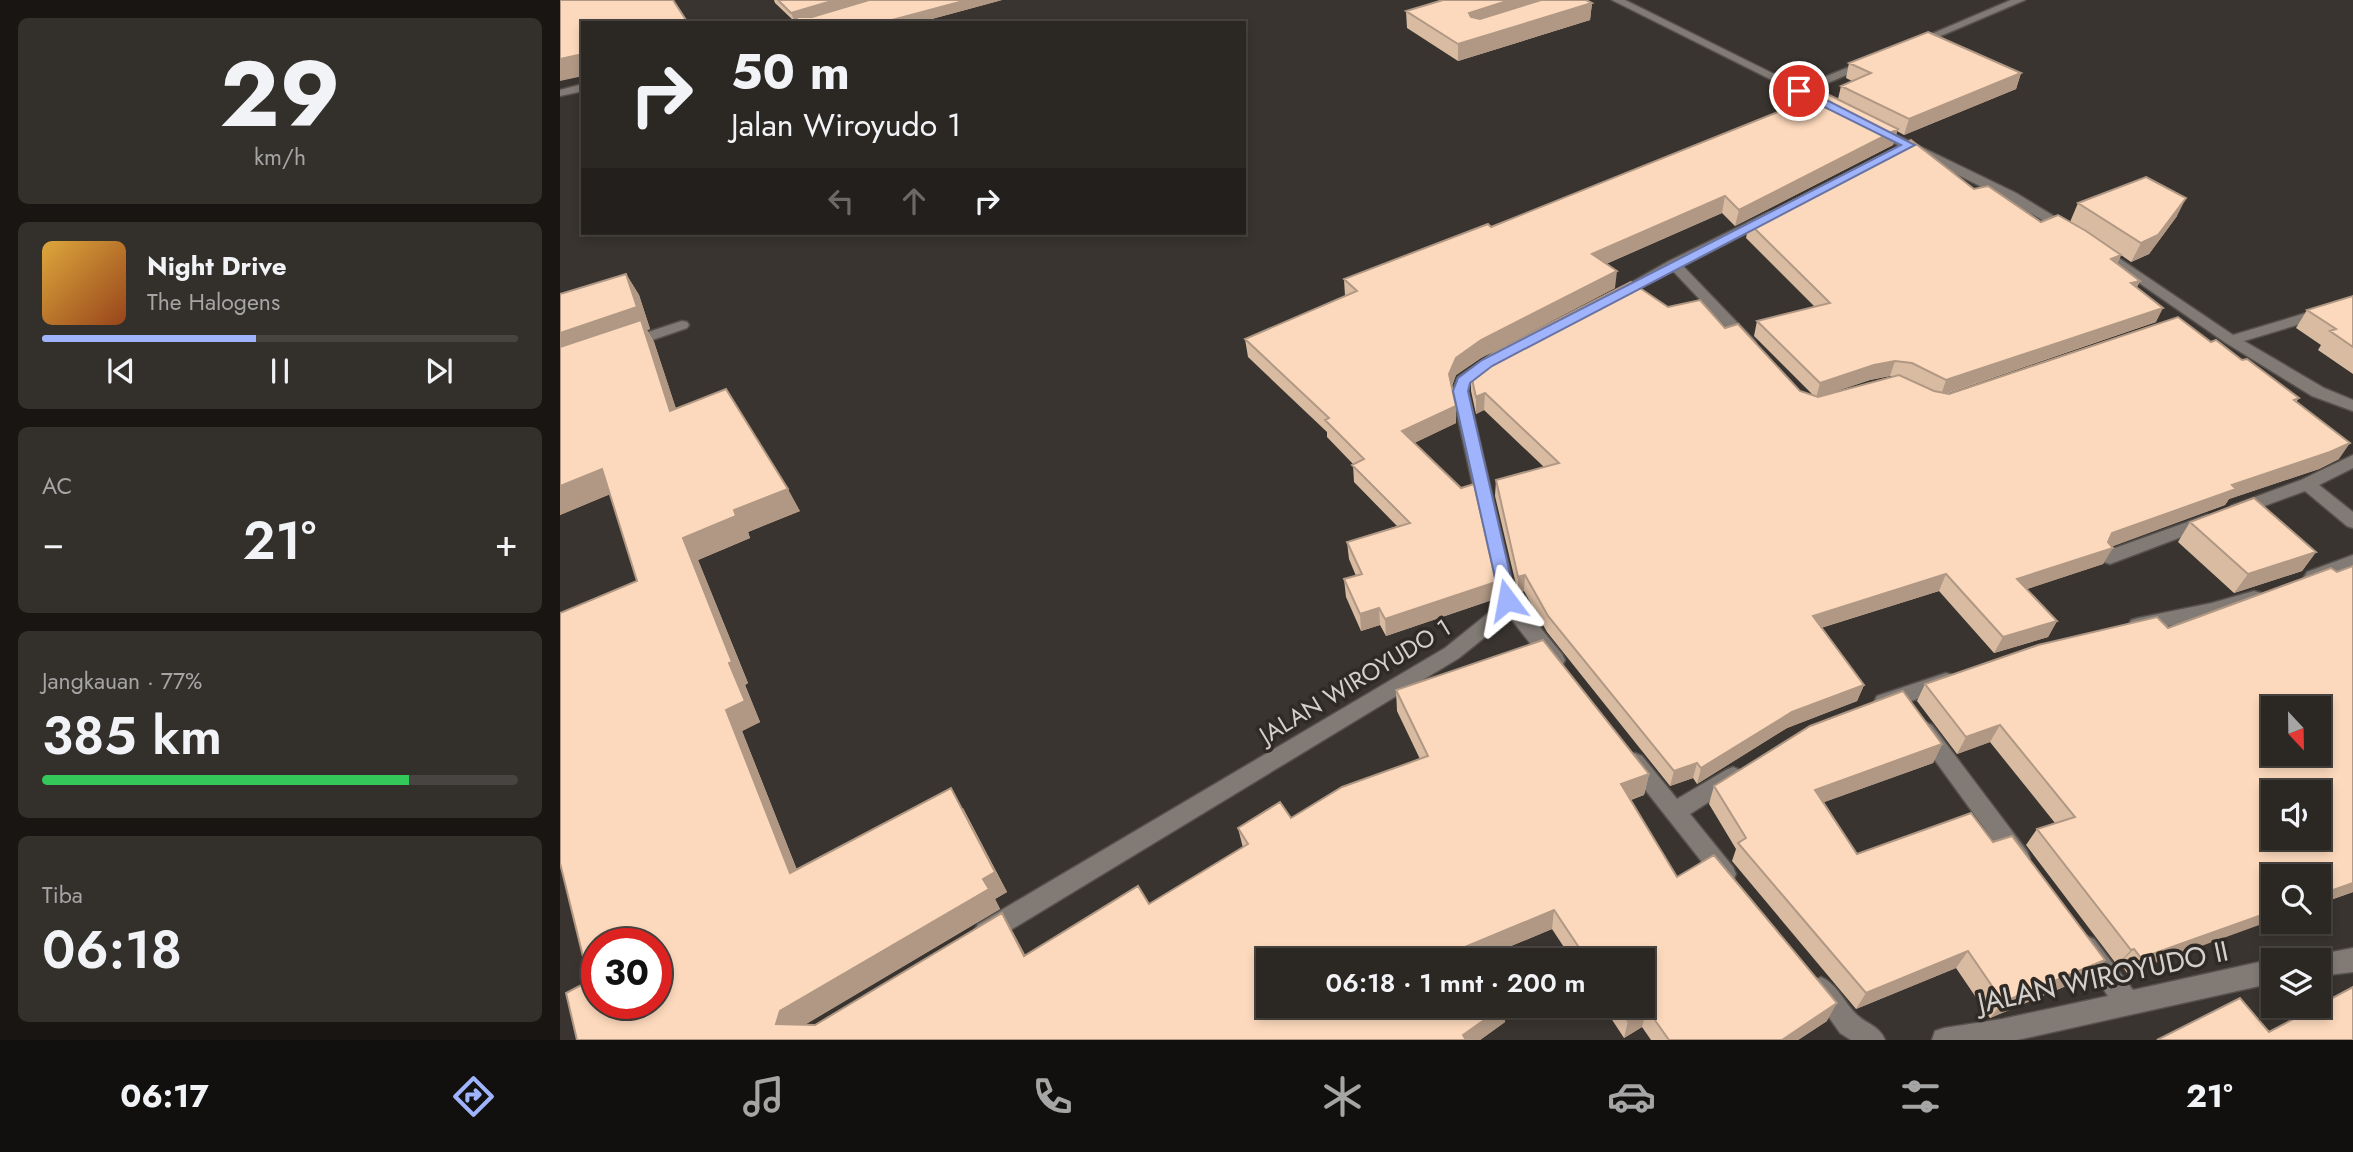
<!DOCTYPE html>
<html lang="id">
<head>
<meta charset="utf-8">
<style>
  body { margin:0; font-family:Jost,sans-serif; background:#332f2b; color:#f1f3f6; height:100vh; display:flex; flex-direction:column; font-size:26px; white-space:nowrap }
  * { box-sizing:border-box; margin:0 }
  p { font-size:23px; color:#a6a5a6 }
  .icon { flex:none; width:38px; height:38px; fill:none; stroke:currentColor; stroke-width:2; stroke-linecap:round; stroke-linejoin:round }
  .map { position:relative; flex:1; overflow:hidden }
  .details { display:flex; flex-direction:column; gap:18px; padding:18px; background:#181513; width:560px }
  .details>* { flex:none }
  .top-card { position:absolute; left:21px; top:21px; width:665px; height:214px; border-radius:0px; box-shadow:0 4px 10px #0003,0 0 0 2px #474441; background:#2b2723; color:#f1f3f6; overflow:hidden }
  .needle { width:46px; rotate:158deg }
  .tools { position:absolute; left:1701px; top:696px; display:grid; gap:14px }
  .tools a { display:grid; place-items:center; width:70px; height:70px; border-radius:0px; background:#2b2723; box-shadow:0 4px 10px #0003,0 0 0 2px #474441; font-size:35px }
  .speed { position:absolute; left:21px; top:928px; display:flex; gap:14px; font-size:35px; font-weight:700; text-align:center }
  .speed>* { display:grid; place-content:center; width:91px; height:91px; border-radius:50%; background:#2b2723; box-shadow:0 4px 10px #0003,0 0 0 2px #474441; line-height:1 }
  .speed .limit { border:10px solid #d22; background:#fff; color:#111 }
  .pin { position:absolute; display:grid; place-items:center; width:60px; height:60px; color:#fff; margin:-30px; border:4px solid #fff; border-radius:50%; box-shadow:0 2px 7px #0007 }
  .me { position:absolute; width:77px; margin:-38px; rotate:347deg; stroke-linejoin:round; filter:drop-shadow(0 0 5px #0008) }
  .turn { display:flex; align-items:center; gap:24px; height:147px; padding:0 35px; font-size:32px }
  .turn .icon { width:91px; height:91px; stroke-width:2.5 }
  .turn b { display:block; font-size:49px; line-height:60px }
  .lanes { display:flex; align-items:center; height:66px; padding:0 35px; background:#0003; justify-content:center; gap:35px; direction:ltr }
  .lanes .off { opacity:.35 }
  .big { font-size:52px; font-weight:600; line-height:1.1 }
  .details .tile { flex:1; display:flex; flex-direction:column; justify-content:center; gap:10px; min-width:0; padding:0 24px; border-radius:10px; background:#332f2b }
  .details .dial { align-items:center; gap:0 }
  .dial b { font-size:91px; line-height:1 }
  .song { display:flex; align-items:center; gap:21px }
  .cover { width:84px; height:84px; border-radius:10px; background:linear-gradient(135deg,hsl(40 70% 55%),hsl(20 70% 35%)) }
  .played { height:7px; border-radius:4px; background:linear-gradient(90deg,#a0b3fd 45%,#474441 45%) }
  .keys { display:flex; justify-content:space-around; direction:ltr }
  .heat { display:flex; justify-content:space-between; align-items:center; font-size:38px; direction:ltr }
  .charge { height:10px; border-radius:5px; background:linear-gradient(90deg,#34c759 77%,#474441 0) }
  .trip { position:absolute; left:696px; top:948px; width:399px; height:70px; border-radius:0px; background:#2b2723; box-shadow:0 4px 10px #0003,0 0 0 2px #474441; font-weight:600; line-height:70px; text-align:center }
  .dock { display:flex; height:112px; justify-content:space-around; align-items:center; background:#11100e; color:#a6a5a6 }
  .dock .icon { width:49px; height:49px }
  .dock .current { color:#a0b3fd }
  .dock b { font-size:32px; color:#f1f3f6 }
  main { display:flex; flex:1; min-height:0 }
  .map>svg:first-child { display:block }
</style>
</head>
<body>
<main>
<section class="details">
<div class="tile dial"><b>29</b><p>km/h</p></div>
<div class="tile">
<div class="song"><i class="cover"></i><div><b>Night Drive</b><p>The Halogens</p></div></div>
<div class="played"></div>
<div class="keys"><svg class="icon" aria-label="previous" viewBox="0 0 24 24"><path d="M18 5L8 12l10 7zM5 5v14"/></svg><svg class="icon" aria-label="pause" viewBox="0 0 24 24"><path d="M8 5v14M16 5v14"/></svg><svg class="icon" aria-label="next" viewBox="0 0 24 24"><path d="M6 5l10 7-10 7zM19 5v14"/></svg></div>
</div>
<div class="tile"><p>AC</p>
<div class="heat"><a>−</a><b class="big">21°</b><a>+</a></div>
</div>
<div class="tile"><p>Jangkauan · 77%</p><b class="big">385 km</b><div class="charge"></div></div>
<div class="tile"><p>Tiba</p><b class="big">06:18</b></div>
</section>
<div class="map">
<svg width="1793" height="1040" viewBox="0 0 1793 1040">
  <rect width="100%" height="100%" fill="#39342f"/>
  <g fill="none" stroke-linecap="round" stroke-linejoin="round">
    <!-- lane casing -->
    <g stroke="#57514e" stroke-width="3">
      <path id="lane" d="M 122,321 L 127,322 L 129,325 L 127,328 L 69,348 L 62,343 L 64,340 Z"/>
    </g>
    <!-- street casing -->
    <g stroke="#57514e" stroke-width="3">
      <path id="street" d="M 1052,0 L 1065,0 L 1240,87 L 1304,61 L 1314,63 L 1249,91 L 1276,105 L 1276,109 L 1272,110 Z
        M 1451,0 L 1465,0 L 1357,46 L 1348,44 Z
        M 23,84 L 23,91 L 0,96 L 0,90 Z
        M 1316,125 L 1456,193 L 1515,229 L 1508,233 L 1503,232 L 1446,199 L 1312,132 L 1310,129 Z
        M 1209,212 L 1214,213 L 1214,219 L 1123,266 L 1194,340 L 1196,343 L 1194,346 L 1184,346 L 1113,271 L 1061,298 L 1051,298 L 1049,295 L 1109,261 Z
        M 1538,244 L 1673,335 L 1793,299 L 1793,308 L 1684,341 L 1764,388 L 1793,400 L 1793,411 L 1752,396 L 1666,343 L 1533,251 L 1531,248 Z
        M 929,356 L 937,361 L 910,383 L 908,391 L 956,598 L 1002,654 L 1005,660 L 1002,666 L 995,668 L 988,666 L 948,615 L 945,621 L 899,658 L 434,940 L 426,943 L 418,940 L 414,932 L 418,924 L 885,648 L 931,611 L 938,600 L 892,391 L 898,377 Z
        M 1793,455 L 1793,468 L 1759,485 L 1793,512 L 1793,528 L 1787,526 L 1745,491 L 1677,516 L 1668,510 L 1671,506 L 1741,480 Z
        M 1647,515 L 1653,517 L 1656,521 L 1653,525 L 1550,564 L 1544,562 L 1541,557 L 1544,552 Z
        M 1793,555 L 1793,569 L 1753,584 L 1747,582 L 1744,577 L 1747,572 Z
        M 1694,591 L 1701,593 L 1703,598 L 1701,603 L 1652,617 L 1578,632 L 1571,630 L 1569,625 L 1571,620 L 1578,618 L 1652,603 Z
        M 1386,673 L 1393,675 L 1396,681 L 1393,687 L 1324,710 L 1317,708 L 1314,702 L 1317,696 Z
        M 1365,722 L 1372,725 L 1467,851 L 1470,858 L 1467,865 L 1459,868 L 1451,865 L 1358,737 L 1355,731 L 1358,725 Z
        M 1075,753 L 1082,756 L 1117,799 L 1166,770 L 1173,767 L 1180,770 L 1184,776 L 1180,782 L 1130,814 L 1173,867 L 1176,874 L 1173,881 L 1165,884 L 1157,881 L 1068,768 L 1065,762 L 1068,756 Z
        M 1526,936 L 1534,939 L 1573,990 L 1713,959 L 1717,961 L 1713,961 L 1713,983 L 1457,1040 L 1372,1040 L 1375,1031 L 1384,1028 L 1442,1019 L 1548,996 L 1514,947 L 1518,939 Z
        M 1793,948 L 1793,972 L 1759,976 L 1759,961 L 1748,961 L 1751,956 Z
        M 1261,977 C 1277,984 1284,1002 1296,1014 C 1306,1024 1320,1026 1325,1040 L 1291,1040 L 1280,1033 L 1249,989 L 1252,981 Z"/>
    </g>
    <!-- lane -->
    <use href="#lane" fill="#827b75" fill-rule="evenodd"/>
    <!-- street -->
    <use href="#street" fill="#827b75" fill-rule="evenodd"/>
  </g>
  <!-- wall -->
  <path fill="#d9bba2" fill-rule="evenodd" d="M 214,0 L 306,0 L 252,17 L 442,0 L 357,23 L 237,23 L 237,21 L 235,22 L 215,3 Z
    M 1032,3 L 1030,20 L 898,61 L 847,28 L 846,11 Z
    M 1289,63 L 1461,73 L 1456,89 L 1344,135 L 1337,131 L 1333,145 L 1175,226 L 1162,213 L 1046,264 L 1055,288 L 921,358 L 896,375 L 892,386 L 896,423 L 854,443 L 936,582 L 935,599 L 826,636 L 820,625 L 801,631 L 786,597 L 784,579 L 796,576 L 789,559 L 787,542 L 837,526 L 794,482 L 793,464 L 767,437 L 767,432 L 688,357 L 685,339 L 785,296 L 784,279 L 931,227 L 1278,99 L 1281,86 L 1292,81 L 1286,78 Z
    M 1414,189 L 1481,222 L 1510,222 L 1518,203 L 1617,216 L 1589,254 L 1571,262 L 1561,255 L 1557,264 L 1580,281 L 1577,287 L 1596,322 L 1386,394 L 1389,394 L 1651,342 L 1682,360 L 1739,398 L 1736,402 L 1779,459 L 1759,469 L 1669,499 L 1665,505 L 1552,546 L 1543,564 L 1467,589 L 1497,621 L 1488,637 L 1434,653 L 1379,591 L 1261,628 L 1304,685 L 1297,701 L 1227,728 L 1137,784 L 1133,778 L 1110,786 L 987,632 L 964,591 L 958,593 L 935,496 L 936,480 L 984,467 L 924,410 L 916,414 L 911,391 L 911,375 L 1108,307 L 1165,328 L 1240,391 L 1253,395 L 1194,336 L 1197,321 L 1255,307 L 1186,238 L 1189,223 ZM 1330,376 L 1335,376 L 1261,396 L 1310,380 Z
    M 66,274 L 79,295 L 90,329 L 87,330 L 94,342 L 116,409 L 240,511 L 188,532 L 190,538 L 138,560 L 188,683 L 185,685 L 200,722 L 182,731 L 237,870 L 403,808 L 447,892 L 435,899 L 440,909 L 244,1025 L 255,1025 L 442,913 L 465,956 L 589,904 L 683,848 L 678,828 L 731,818 L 860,759 L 837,711 L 836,690 L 1089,774 L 1084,795 L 1071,800 L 1117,877 L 1267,1021 L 1238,1040 L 1091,1040 L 1082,1027 L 1064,1038 L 1043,1006 L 1083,1006 L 1083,961 L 1013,961 L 992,929 L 915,961 L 945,1022 L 920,1040 L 17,1040 L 29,981 L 77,581 L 50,494 L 0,515 L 0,294 Z
    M 1793,296 L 1793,374 L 1758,350 L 1761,345 L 1736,328 L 1747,310 Z
    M 1630,522 L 1756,552 L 1742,571 L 1674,593 L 1618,542 Z
    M 1793,566 L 1793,892 L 1759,904 L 1759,877 L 1567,973 L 1560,963 L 1557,965 L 1466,845 L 1477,829 L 1495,823 L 1430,742 L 1397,754 L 1357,701 L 1365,684 L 1608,628 Z
    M 1382,744 L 1373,763 L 1264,802 L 1297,854 L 1545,960 L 1530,976 L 1430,1018 L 1396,968 L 1296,1009 L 1172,861 L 1176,849 L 1149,804 L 1154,786 Z"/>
  <!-- shaded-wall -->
  <path fill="#b09884" d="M 275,0 L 306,0 L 239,21 L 235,17 L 237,21 L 235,22 L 231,13 Z
    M 407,0 L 442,0 L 357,23 L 321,23 Z
    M 950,0 L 998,0 L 909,30 L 909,13 Z
    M 1032,3 L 1030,20 L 898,61 L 898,44 Z
    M 23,54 L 23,76 L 0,81 L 0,59 Z
    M 1461,73 L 1456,89 L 1344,135 L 1349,119 Z
    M 1338,129 L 1333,145 L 1175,226 L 1179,210 Z
    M 1165,196 L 1162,213 L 1030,271 L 1032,254 Z
    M 1626,198 L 1617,216 L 1589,254 L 1571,262 L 1581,243 Z
    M 1561,255 L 1554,269 L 1551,259 Z
    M 1057,271 L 1055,288 L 921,358 L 896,375 L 889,392 L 889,374 L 896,358 L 921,340 Z
    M 66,274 L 79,295 L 90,329 L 87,330 L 94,342 L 124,433 L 0,359 L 0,333 Z
    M 1580,281 L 1572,296 L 1571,283 Z
    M 1603,308 L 1596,322 L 1381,395 L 1386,380 Z
    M 1335,361 L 1330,376 L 1310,380 L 1256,398 L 1260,383 L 1314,365 Z
    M 925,393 L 924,410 L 916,414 L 916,397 Z
    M 896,406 L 896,423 L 842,449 L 842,431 Z
    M 1790,443 L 1779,459 L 1759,469 L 1669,499 L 1665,505 L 1543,550 L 1552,533 L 1672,485 Z
    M 42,469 L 58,491 L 0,515 L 0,486 Z
    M 228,489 L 240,511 L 188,532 L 190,538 L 138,560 L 188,683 L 185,685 L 200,722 L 182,731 L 246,893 L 230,873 L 166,710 L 169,663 L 123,538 L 174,510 Z
    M 1553,548 L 1543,564 L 1449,595 L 1457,579 Z
    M 1756,552 L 1742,571 L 1674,593 L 1688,574 Z
    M 1386,574 L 1379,591 L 1247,632 L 1253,616 Z
    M 965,575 L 964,591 L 958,593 L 958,577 Z
    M 936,582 L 935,599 L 826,636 L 825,619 Z
    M 819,608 L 820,625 L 801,631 L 800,614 Z
    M 1497,621 L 1488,637 L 1434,653 L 1443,637 Z
    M 1304,685 L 1297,701 L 1227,728 L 1137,784 L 1141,768 L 1232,712 Z
    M 1440,725 L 1430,742 L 1397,754 L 1406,737 Z
    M 1382,744 L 1373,763 L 1248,808 L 1255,790 Z
    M 1137,763 L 1133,778 L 1110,786 L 1114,771 Z
    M 1089,774 L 1084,795 L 1057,804 L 1061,784 Z
    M 391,788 L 447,892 L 435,899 L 440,909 L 238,1029 L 216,1024 L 220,1011 L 423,879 Z
    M 1793,883 L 1793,892 L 1759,904 L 1759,895 Z
    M 994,910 L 992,929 L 915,961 L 905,947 Z
    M 1713,911 L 1713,920 L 1567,973 L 1581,958 Z
    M 442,913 L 453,932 L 476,975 L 464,956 Z
    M 1574,949 L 1560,963 L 1557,965 L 1571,950 Z
    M 1408,951 L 1396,968 L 1296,1009 L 1306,993 Z
    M 1545,960 L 1530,976 L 1430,1018 L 1443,1002 Z
    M 1277,1003 L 1267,1021 L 1238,1040 L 1222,1040 Z
    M 944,1006 L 946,1006 L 945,1022 L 920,1040 L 903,1040 L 903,1035 Z
    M 1087,1009 L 1082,1027 L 1064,1038 L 1068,1021 Z"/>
  <!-- building -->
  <path fill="#fcd9bc" stroke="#b09884" stroke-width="2" fill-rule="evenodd" d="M 0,0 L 113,0 L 128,23 L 23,23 L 23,54 L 0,59 Z
    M 218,0 L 275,0 L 231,13 Z
    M 309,0 L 407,0 L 321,23 L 241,23 L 235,17 L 252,17 Z
    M 883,0 L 950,0 L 909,13 L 911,17 L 920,19 L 981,0 L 1026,0 L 1032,3 L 898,44 L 846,11 Z
    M 1368,32 L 1461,73 L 1349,119 L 1281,86 L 1311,73 L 1289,63 Z
    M 1265,93 L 1338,129 L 1179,210 L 1165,196 L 1032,254 L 1057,271 L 921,340 L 896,358 L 889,374 L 896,406 L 842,431 L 901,488 L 914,484 L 936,582 L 825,619 L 819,608 L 800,614 L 784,579 L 802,574 L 787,542 L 850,523 L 792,465 L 804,459 L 765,420 L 769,418 L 685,339 L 797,291 L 784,279 L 928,224 L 931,227 Z
    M 1351,140 L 1414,189 L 1428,186 L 1481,222 L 1498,215 L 1526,231 L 1561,255 L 1551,259 L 1580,281 L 1571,283 L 1603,308 L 1386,380 L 1352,363 L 1335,361 L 1314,365 L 1260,383 L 1197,321 L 1270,303 L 1189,223 Z
    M 1586,177 L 1626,198 L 1598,235 L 1581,243 L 1518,203 Z
    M 66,274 L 77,307 L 0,333 L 0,294 Z
    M 1071,282 L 1108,307 L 1140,300 L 1165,328 L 1178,324 L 1240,391 L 1258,397 L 1339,375 L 1374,391 L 1389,394 L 1618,317 L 1651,342 L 1656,340 L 1682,360 L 1687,359 L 1739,398 L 1734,400 L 1790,443 L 1770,452 L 1672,485 L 1676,489 L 1552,533 L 1548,542 L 1553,548 L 1457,579 L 1497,621 L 1443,637 L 1386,574 L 1253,616 L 1304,685 L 1232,712 L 1141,768 L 1137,763 L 1114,771 L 988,616 L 965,575 L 958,577 L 936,480 L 999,463 L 925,393 L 916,397 L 911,375 L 913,368 L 934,352 Z
    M 1793,296 L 1793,347 L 1770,331 L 1776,329 L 1747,310 Z
    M 81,320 L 110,411 L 166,389 L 228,489 L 174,510 L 176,516 L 123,538 L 172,662 L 169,663 L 185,701 L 166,710 L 230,873 L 391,788 L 435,872 L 423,879 L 429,889 L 220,1011 L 216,1024 L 255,1025 L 442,913 L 464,956 L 578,886 L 589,904 L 688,844 L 678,828 L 720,802 L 731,818 L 782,787 L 868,756 L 836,690 L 983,640 L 1089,774 L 1061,784 L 1117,877 L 1154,855 L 1277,1003 L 1222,1040 L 1109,1040 L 1087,1009 L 1068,1021 L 1059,1006 L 1083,1006 L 1083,961 L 1028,961 L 994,910 L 905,947 L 915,961 L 709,961 L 709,1006 L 944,1006 L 903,1035 L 906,1040 L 17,1040 L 6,993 L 29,981 L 0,863 L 0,613 L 77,581 L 42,469 L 0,486 L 0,347 ZM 37,943 L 96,943 L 96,1003 L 37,1003 Z
    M 1694,498 L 1756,552 L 1688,574 L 1630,522 Z
    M 1793,566 L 1793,883 L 1759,895 L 1759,877 L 1713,877 L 1713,911 L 1581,958 L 1574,949 L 1571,950 L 1477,829 L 1515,817 L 1440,725 L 1406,737 L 1365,684 L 1478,645 L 1597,617 L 1608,628 L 1771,568 L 1777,572 ZM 1713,709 L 1759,709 L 1759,754 L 1713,754 ZM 1713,793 L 1759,793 L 1759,838 L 1713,838 Z
    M 1343,691 L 1382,744 L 1255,790 L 1297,854 L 1411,813 L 1433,842 L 1452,836 L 1545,960 L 1443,1002 L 1408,951 L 1306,993 L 1178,843 L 1186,838 L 1154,786 L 1250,726 Z
    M 1793,987 L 1793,1040 L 1597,1040 L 1680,998 L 1709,1032 Z"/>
  <!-- route -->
  <path fill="#a0b3fd" stroke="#6874a4" stroke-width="2" d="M 1236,88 L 1243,88 L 1355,145 L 932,366 L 910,383 L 908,391 L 956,600 L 953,604 L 941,604 L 893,391 L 898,378 L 922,360 L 1341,145 L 1236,93 Z"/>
  <g text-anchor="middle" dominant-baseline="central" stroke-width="7" stroke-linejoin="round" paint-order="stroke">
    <!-- street labels -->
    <g font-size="24" fill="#d4d0cd" stroke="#2f2a25">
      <text transform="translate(795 681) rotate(-31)">JALAN WIROYUDO 1</text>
    </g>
    <!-- near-street labels -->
    <g font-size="28" fill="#d4d0cd" stroke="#2f2a25">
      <text transform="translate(1543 977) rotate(-12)">JALAN WIROYUDO II</text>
    </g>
  </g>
</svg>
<div class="tools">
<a><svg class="needle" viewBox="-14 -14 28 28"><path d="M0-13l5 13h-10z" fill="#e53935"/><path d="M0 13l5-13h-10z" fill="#a6a5a6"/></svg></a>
<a><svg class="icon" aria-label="sound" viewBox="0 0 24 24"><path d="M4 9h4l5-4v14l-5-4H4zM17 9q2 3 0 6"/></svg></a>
<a><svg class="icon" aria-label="search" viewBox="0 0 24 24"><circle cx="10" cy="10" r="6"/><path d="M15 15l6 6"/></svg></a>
<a><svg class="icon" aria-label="layers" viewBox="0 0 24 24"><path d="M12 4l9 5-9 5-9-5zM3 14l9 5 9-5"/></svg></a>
</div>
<div class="speed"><div class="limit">30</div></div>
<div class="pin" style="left:1239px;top:91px;background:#d93025"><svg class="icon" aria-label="arrive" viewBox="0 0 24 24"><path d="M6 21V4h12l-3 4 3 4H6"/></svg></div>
<svg class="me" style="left:947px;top:600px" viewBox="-20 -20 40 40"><path d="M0-17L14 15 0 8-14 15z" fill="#a0b3fd" stroke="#fff" stroke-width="4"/></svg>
<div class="trip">06:18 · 1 mnt · 200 m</div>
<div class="top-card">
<div class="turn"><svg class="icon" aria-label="right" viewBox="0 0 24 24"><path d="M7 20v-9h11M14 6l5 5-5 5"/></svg><div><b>50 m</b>Jalan Wiroyudo 1</div></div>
<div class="lanes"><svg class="icon off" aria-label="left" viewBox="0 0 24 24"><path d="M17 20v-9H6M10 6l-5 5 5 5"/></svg><svg class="icon off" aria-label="ahead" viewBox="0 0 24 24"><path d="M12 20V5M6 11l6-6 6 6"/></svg><svg class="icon" aria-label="right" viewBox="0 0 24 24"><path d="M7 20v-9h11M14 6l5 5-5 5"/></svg></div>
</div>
</div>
</main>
<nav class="dock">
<b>06:17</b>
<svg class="icon current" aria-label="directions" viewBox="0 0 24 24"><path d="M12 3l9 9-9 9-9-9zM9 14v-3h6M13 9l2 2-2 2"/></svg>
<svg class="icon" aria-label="music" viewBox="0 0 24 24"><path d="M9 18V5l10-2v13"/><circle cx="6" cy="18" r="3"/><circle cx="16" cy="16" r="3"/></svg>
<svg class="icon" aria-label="phone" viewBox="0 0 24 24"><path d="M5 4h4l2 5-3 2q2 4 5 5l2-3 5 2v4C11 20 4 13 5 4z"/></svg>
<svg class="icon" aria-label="climate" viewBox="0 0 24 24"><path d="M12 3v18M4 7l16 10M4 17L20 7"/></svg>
<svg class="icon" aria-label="car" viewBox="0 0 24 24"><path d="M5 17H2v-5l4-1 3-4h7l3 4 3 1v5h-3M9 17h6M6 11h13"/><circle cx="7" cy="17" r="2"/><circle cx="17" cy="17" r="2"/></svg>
<svg class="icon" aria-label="filters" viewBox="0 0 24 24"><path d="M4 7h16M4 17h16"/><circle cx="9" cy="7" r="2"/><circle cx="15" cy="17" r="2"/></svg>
<b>21°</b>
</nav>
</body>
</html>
